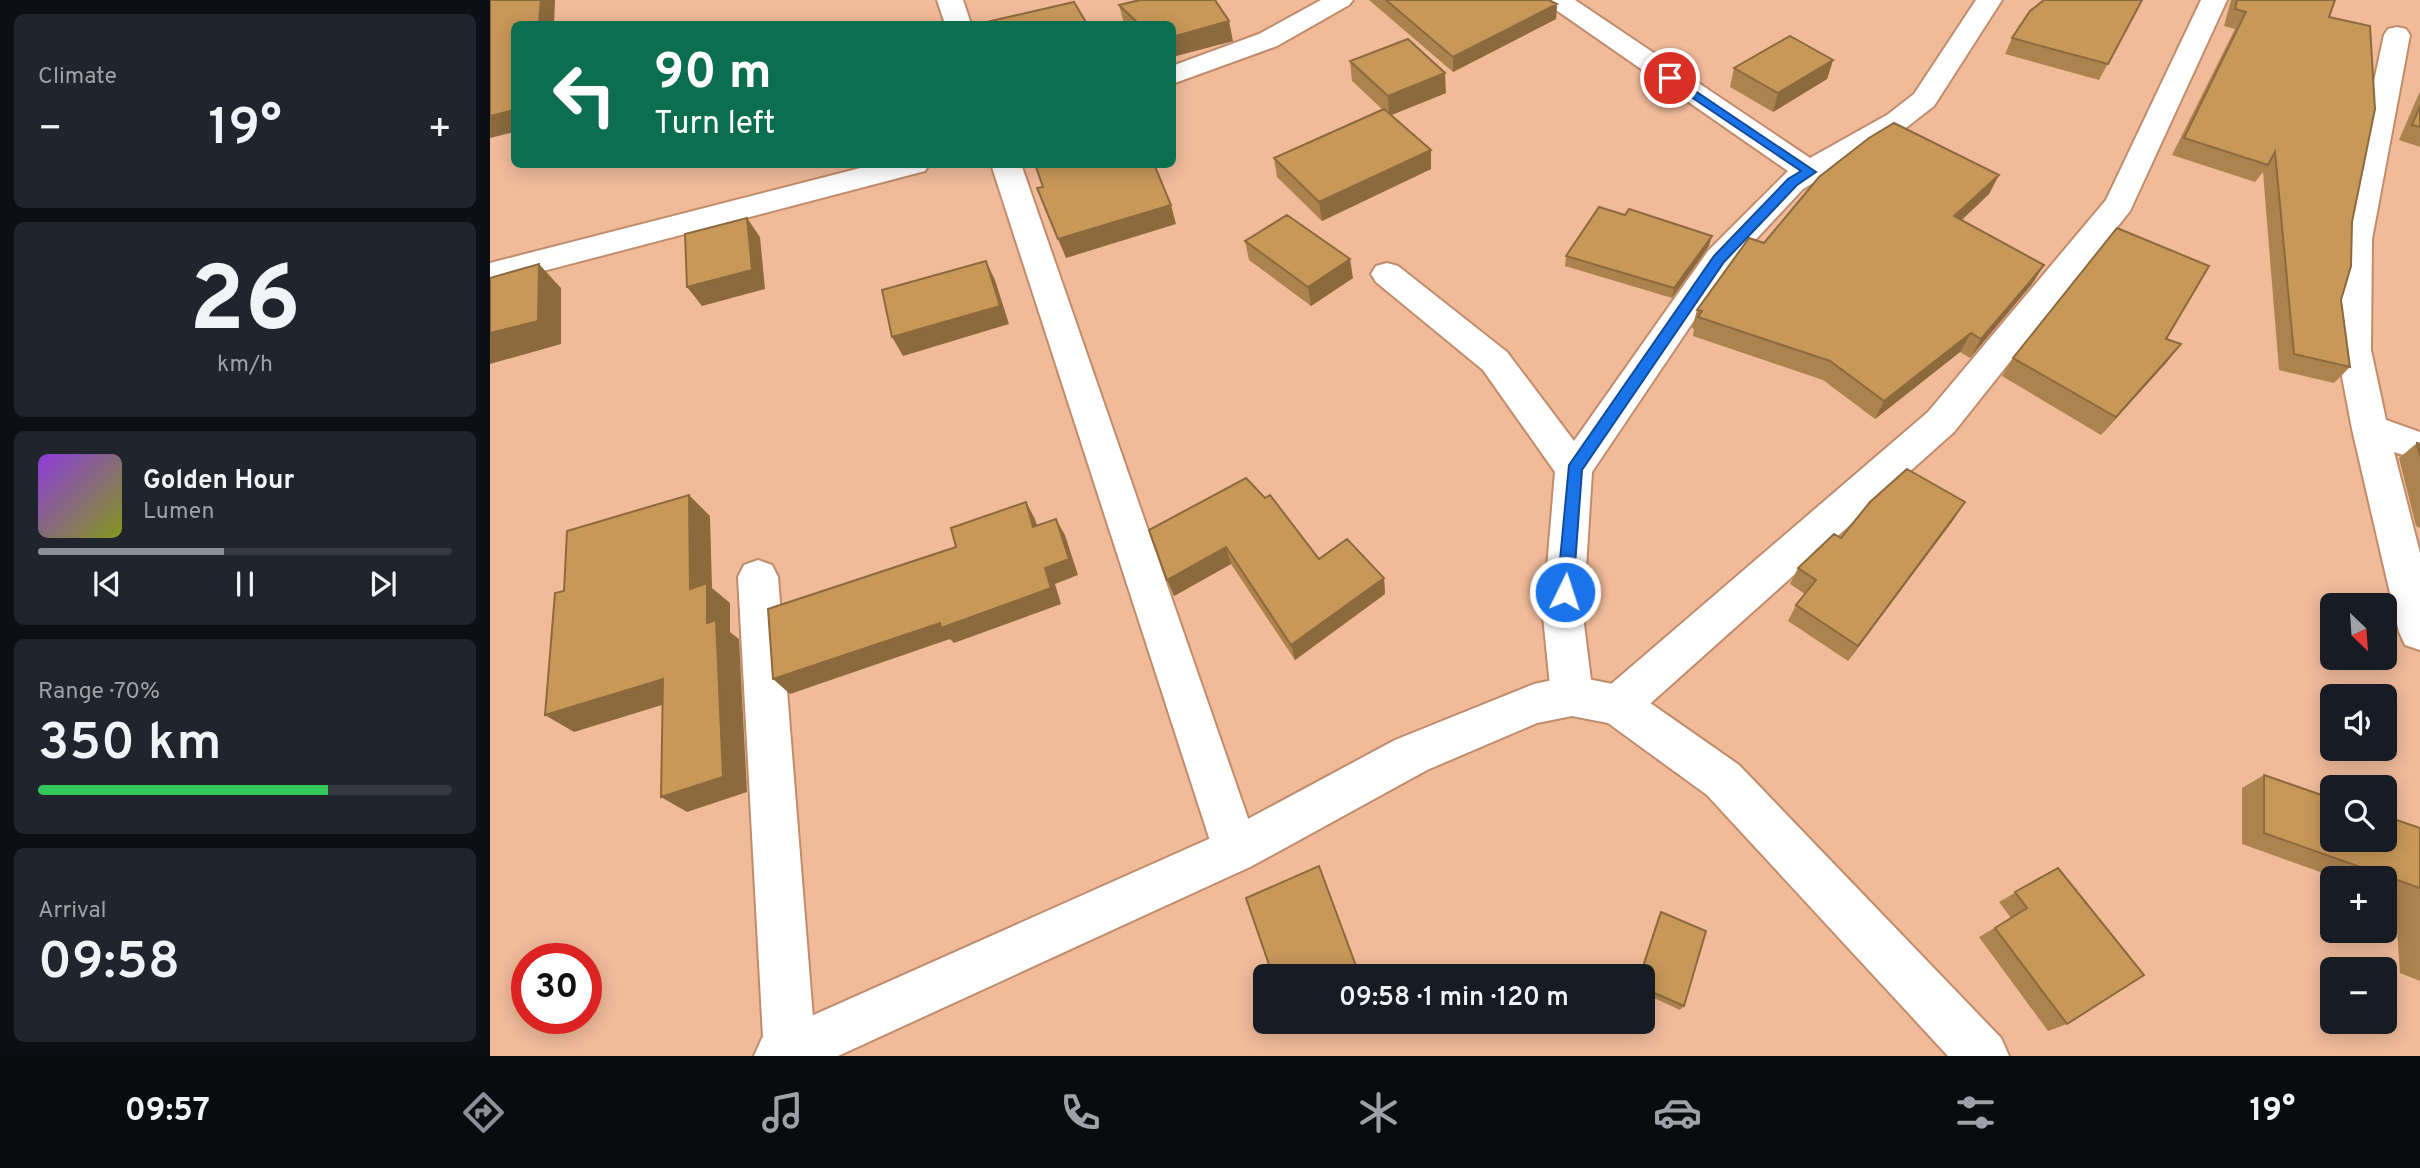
<!DOCTYPE html>
<html lang="en">
<head>
<meta charset="utf-8">
<style>
  body { margin:0; font-family:Overpass,sans-serif; background:#20242c; color:#f1f3f6; height:100vh; display:flex; flex-direction:column; font-size:26px; white-space:nowrap }
  * { box-sizing:border-box; margin:0 }
  p { font-size:23px; color:#9ea1a6 }
  .icon { flex:none; width:38px; height:38px; fill:none; stroke:currentColor; stroke-width:2; stroke-linecap:round; stroke-linejoin:round }
  .map { position:relative; flex:1; overflow:hidden }
  .drawer { display:flex; flex-direction:column; gap:14px; padding:14px; background:#0d0f14; width:490px }
  .drawer>* { flex:none }
  .banner { position:absolute; left:21px; top:21px; width:665px; height:147px; border-radius:10px; box-shadow:0 4px 18px #0003; background:#0b6e4f; color:#fff; overflow:hidden }
  .needle { width:46px; rotate:155deg }
  .buttons { position:absolute; left:1830px; top:593px; display:grid; gap:14px }
  .buttons a { display:grid; place-items:center; width:77px; height:77px; border-radius:10px; background:#171b24; box-shadow:0 4px 18px #0003; font-size:35px }
  .speed { position:absolute; left:21px; top:943px; display:flex; gap:14px; font-size:35px; font-weight:700; text-align:center }
  .speed>* { display:grid; place-content:center; width:91px; height:91px; border-radius:50%; background:#171b24; box-shadow:0 4px 18px #0003; line-height:1 }
  .speed .limit { border:10px solid #d22; background:#fff; color:#111 }
  .pin { position:absolute; display:grid; place-items:center; width:60px; height:60px; color:#fff; margin:-30px; border:4px solid #fff; border-radius:50%; box-shadow:0 2px 7px #0007 }
  .me { position:absolute; width:77px; margin:-38px; rotate:4deg; stroke-linejoin:round; filter:drop-shadow(0 0 5px #0008) }
  .turn { display:flex; align-items:center; gap:24px; height:147px; padding:0 28px; font-size:32px }
  .turn .icon { width:91px; height:91px; stroke-width:2.5 }
  .turn b { display:block; font-size:49px; line-height:60px }
  .big { font-size:52px; font-weight:600; line-height:1.1 }
  .drawer .tile { flex:1; display:flex; flex-direction:column; justify-content:center; gap:10px; min-width:0; padding:0 24px; border-radius:10px; background:#20242c }
  .drawer .dial { align-items:center; gap:0 }
  .dial b { font-size:91px; line-height:1 }
  .song { display:flex; align-items:center; gap:21px }
  .cover { width:84px; height:84px; border-radius:10px; background:linear-gradient(135deg,hsl(270 70% 55%),hsl(70 70% 35%)) }
  .played { height:7px; border-radius:4px; background:linear-gradient(90deg,#8c9099 45%,#363941 45%) }
  .keys { display:flex; justify-content:space-around; direction:ltr }
  .heat { display:flex; justify-content:space-between; align-items:center; font-size:38px; direction:ltr }
  .charge { height:10px; border-radius:5px; background:linear-gradient(90deg,#34c759 70%,#363941 0) }
  .trip { position:absolute; left:763px; top:964px; width:402px; height:70px; border-radius:10px; background:#171b24; box-shadow:0 4px 18px #0003; font-weight:600; line-height:70px; text-align:center }
  .tabs { display:flex; height:112px; justify-content:space-around; align-items:center; background:#090b0e; color:#9ea1a6 }
  .tabs .icon { width:49px; height:49px }
  .tabs .on { color:#8c9099 }
  .tabs b { font-size:32px; color:#f1f3f6 }
  main { display:flex; flex:1; min-height:0 }
  .map>svg:first-child { display:block }
</style>
</head>
<body>
<main>
<section class="drawer">
<div class="tile"><p>Climate</p>
<div class="heat"><a>−</a><b class="big">19°</b><a>+</a></div>
</div>
<div class="tile dial"><b>26</b><p>km/h</p></div>
<div class="tile">
<div class="song"><i class="cover"></i><div><b>Golden Hour</b><p>Lumen</p></div></div>
<div class="played"></div>
<div class="keys"><svg class="icon" aria-label="previous" viewBox="0 0 24 24"><path d="M18 5L8 12l10 7zM5 5v14"/></svg><svg class="icon" aria-label="pause" viewBox="0 0 24 24"><path d="M8 5v14M16 5v14"/></svg><svg class="icon" aria-label="next" viewBox="0 0 24 24"><path d="M6 5l10 7-10 7zM19 5v14"/></svg></div>
</div>
<div class="tile"><p>Range · 70%</p><b class="big">350 km</b><div class="charge"></div></div>
<div class="tile"><p>Arrival</p><b class="big">09:58</b></div>
</section>
<div class="map">
<svg width="1930" height="1056" viewBox="0 0 1930 1056">
  <rect width="100%" height="100%" fill="#f1bb9a"/>
  <g fill="none" stroke-linecap="round" stroke-linejoin="round">
    <!-- street casing -->
    <g stroke="#bf8c6c" stroke-width="4">
      <path id="street" d="M 447,0 L 473,0 L 481,24 L 455,24 Z
        M 831,0 L 863,0 L 859,5 L 787,46 L 682,84 L 682,66 L 769,34 Z
        M 1055,0 L 1085,0 L 1320,158 L 1397,115 L 1424,94 L 1486,0 L 1512,0 L 1444,106 L 1417,127 L 1313,189 L 1240,267 L 1102,472 L 1093,616 L 1103,696 L 1097,710 L 1082,716 L 1067,710 L 1061,696 L 1053,616 L 1065,472 L 993,370 L 886,282 L 881,274 L 886,266 L 897,263 L 908,266 L 1017,352 L 1084,441 L 1218,251 L 1298,171 L 1059,5 Z
        M 1711,0 L 1737,0 L 1640,211 L 1464,432 L 1143,719 L 1128,725 L 1113,719 L 1107,705 L 1113,691 L 1438,412 L 1616,200 Z
        M 1907,27 L 1916,29 L 1920,35 L 1882,239 L 1881,350 L 1896,420 L 1930,432 L 1930,460 L 1904,452 L 1930,553 L 1930,650 L 1915,645 L 1909,632 L 1862,429 L 1847,350 L 1850,239 L 1894,35 L 1898,29 Z
        M 386,164 L 439,164 L 435,171 L 0,285 L 0,263 Z
        M 501,164 L 531,164 L 769,850 L 762,866 L 746,873 L 730,866 L 723,850 Z
        M 268,560 L 282,565 L 288,577 L 326,1056 L 274,1056 L 248,577 L 254,565 Z"/>
    </g>
    <!-- secondary casing -->
    <g stroke="#bf8c6c" stroke-width="4">
      <path id="secondary" d="M 1082,676 L 1128,685 L 1143,691 L 1249,765 L 1511,1038 L 1519,1056 L 1458,1056 L 1217,795 L 1118,723 L 1082,716 L 1047,723 L 937,770 L 762,866 L 348,1056 L 264,1056 L 272,1038 L 730,834 L 905,740 L 1044,684 Z"/>
    </g>
    <!-- street -->
    <use href="#street" fill="#fff" fill-rule="evenodd"/>
    <!-- secondary -->
    <use href="#secondary" fill="#fff" fill-rule="evenodd"/>
  </g>
  <!-- wall -->
  <path fill="#ac834d" d="M 879,0 L 1059,0 L 1067,4 L 1066,19 L 963,72 Z
    M 1652,0 L 1609,80 L 1515,54 L 1522,38 Z
    M 1741,0 L 1845,0 L 1839,17 L 1862,222 L 1851,300 L 1860,367 L 1844,383 L 1789,370 L 1773,172 L 1765,182 L 1682,155 L 1745,29 L 1734,26 Z
    M 629,5 L 743,41 L 682,57 L 682,24 L 634,24 Z
    M 1343,60 L 1337,79 L 1283,112 L 1240,87 L 1244,68 Z
    M 860,61 L 956,93 L 901,115 L 941,169 L 832,221 L 787,177 L 784,158 L 892,109 L 862,81 Z
    M 1930,91 L 1930,147 L 1909,140 Z
    M 1509,175 L 1499,194 L 1472,220 L 1554,265 L 1542,284 L 1480,358 L 1470,352 L 1385,419 L 1333,380 L 1203,336 L 1204,329 L 1202,328 L 1207,310 L 1274,243 Z
    M 755,241 L 863,278 L 821,306 L 759,260 Z
    M 1219,246 L 1182,298 L 1075,266 L 1076,256 Z
    M 1676,339 L 1691,344 L 1676,363 L 1611,435 L 1512,376 L 1523,358 Z
    M 1927,443 L 1930,444 L 1930,528 L 1926,526 L 1909,458 Z
    M 1464,519 L 1358,661 L 1298,621 L 1306,605 L 1315,594 L 1300,584 L 1308,568 L 1351,538 Z
    M 659,530 L 829,559 L 894,578 L 895,594 L 805,660 L 741,564 L 684,596 Z
    M 1774,775 L 1930,828 L 1930,981 L 1910,973 L 1905,899 L 1895,896 L 1895,878 L 1847,878 L 1752,844 L 1752,788 Z
    M 1568,868 L 1577,1024 L 1558,1031 L 1489,937 L 1521,918 L 1509,902 Z
    M 1171,912 L 1194,1006 L 1190,1010 L 1153,993 L 1153,976 L 1149,976 L 1168,917 Z"/>
  <!-- shaded-wall -->
  <path fill="#8c6a3e" d="M 51,0 L 65,0 L 64,24 L 50,24 L 49,23 Z
    M 1067,4 L 1066,19 L 963,72 L 963,57 Z
    M 739,21 L 743,41 L 682,57 L 682,37 Z
    M 1343,60 L 1337,79 L 1283,112 L 1288,93 Z
    M 955,73 L 956,93 L 899,116 L 898,96 Z
    M 24,110 L 24,132 L 0,138 L 0,116 Z
    M 941,150 L 941,169 L 832,221 L 829,202 Z
    M 1509,175 L 1499,194 L 1455,235 L 1464,216 Z
    M 681,205 L 686,224 L 576,258 L 568,239 Z
    M 257,218 L 270,237 L 275,289 L 212,306 L 197,287 Z
    M 1222,236 L 1219,246 L 1182,298 L 1184,288 Z
    M 860,259 L 863,278 L 821,306 L 818,287 Z
    M 496,261 L 505,280 L 519,324 L 413,356 L 402,337 Z
    M 49,264 L 71,288 L 71,344 L 0,364 L 0,333 Z
    M 1554,265 L 1542,284 L 1480,358 L 1491,339 Z
    M 1481,333 L 1470,352 L 1385,419 L 1394,401 Z
    M 1691,344 L 1676,363 L 1611,435 L 1626,417 Z
    M 199,495 L 220,516 L 222,588 L 240,603 L 240,632 L 249,639 L 257,792 L 197,812 L 171,797 L 217,623 L 200,589 Z
    M 536,502 L 545,519 L 553,543 L 543,527 Z
    M 1475,502 L 1464,519 L 1358,661 L 1368,646 Z
    M 566,519 L 575,535 L 588,575 L 565,584 L 571,604 L 464,643 L 460,639 L 300,694 L 283,679 Z
    M 736,547 L 741,564 L 684,596 L 677,580 Z
    M 894,578 L 895,594 L 805,660 L 801,645 Z
    M 173,679 L 198,697 L 84,732 L 55,715 Z
    M 866,966 L 869,974 L 863,976 L 842,976 Z"/>
  <!-- building -->
  <path fill="#c89859" stroke="#8c6a3e" stroke-width="2" d="M 0,0 L 51,0 L 49,23 L 58,21 L 58,24 L 24,24 L 24,110 L 0,116 Z
    M 650,0 L 725,0 L 739,21 L 682,37 L 682,24 L 649,24 L 629,5 Z
    M 896,0 L 1059,0 L 1067,4 L 963,57 Z
    M 1554,0 L 1652,0 L 1618,64 L 1522,38 L 1540,11 Z
    M 1747,0 L 1845,0 L 1839,17 L 1880,26 L 1885,109 L 1862,222 L 1861,266 L 1851,300 L 1860,367 L 1804,354 L 1785,152 L 1778,165 L 1694,138 L 1756,12 L 1745,9 Z
    M 584,2 L 597,24 L 492,24 L 492,23 Z
    M 1300,36 L 1343,60 L 1288,93 L 1244,68 Z
    M 918,39 L 955,73 L 898,96 L 860,61 Z
    M 1930,106 L 1930,127 L 1922,125 Z
    M 894,109 L 941,150 L 829,202 L 784,158 Z
    M 1404,123 L 1509,175 L 1464,216 L 1554,265 L 1491,339 L 1481,333 L 1394,401 L 1340,361 L 1208,317 L 1212,311 L 1207,310 L 1259,238 L 1274,243 L 1329,177 L 1379,138 Z
    M 545,164 L 664,164 L 681,205 L 568,239 L 547,188 L 553,187 Z
    M 1109,207 L 1135,215 L 1139,209 L 1222,236 L 1184,288 L 1076,256 Z
    M 797,215 L 860,259 L 818,287 L 755,241 Z
    M 257,218 L 262,270 L 197,287 L 195,234 Z
    M 1627,228 L 1719,266 L 1676,339 L 1691,344 L 1626,417 L 1523,358 Z
    M 496,261 L 510,306 L 402,337 L 392,290 Z
    M 49,264 L 48,321 L 0,333 L 0,278 Z
    M 1927,443 L 1930,444 L 1930,456 L 1928,449 Z
    M 1417,469 L 1475,502 L 1368,646 L 1306,605 L 1326,580 L 1308,568 L 1344,534 L 1351,538 L 1380,502 Z
    M 756,478 L 775,498 L 780,495 L 829,559 L 857,539 L 894,578 L 801,645 L 736,547 L 677,580 L 659,530 Z
    M 199,495 L 200,589 L 217,583 L 217,623 L 226,620 L 233,777 L 171,797 L 173,679 L 55,715 L 65,593 L 74,591 L 77,531 Z
    M 536,502 L 543,527 L 566,519 L 579,559 L 555,568 L 561,588 L 451,628 L 450,623 L 283,679 L 278,609 L 466,547 L 461,528 Z
    M 1774,775 L 1843,799 L 1843,840 L 1895,840 L 1895,816 L 1930,828 L 1930,888 L 1774,833 Z
    M 829,866 L 866,966 L 842,976 L 783,976 L 756,898 Z
    M 1568,868 L 1654,975 L 1577,1024 L 1505,928 L 1537,908 L 1525,892 Z
    M 1171,912 L 1216,931 L 1194,1006 L 1153,988 L 1153,976 L 1150,976 Z"/>
  <!-- route -->
  <path fill="#1a73e8" stroke="#114b97" stroke-width="2" d="M 1180,74 L 1326,172 L 1307,185 L 1234,262 L 1092,470 L 1083,592 L 1081,597 L 1069,597 L 1067,592 L 1079,465 L 1224,256 L 1298,179 L 1311,171 L 1176,80 L 1174,78 Z"/>
</svg>
<div class="buttons">
<a><svg class="needle" viewBox="-14 -14 28 28"><path d="M0-13l5 13h-10z" fill="#e53935"/><path d="M0 13l5-13h-10z" fill="#9ea1a6"/></svg></a>
<a><svg class="icon" aria-label="sound" viewBox="0 0 24 24"><path d="M4 9h4l5-4v14l-5-4H4zM17 9q2 3 0 6"/></svg></a>
<a><svg class="icon" aria-label="search" viewBox="0 0 24 24"><circle cx="10" cy="10" r="6"/><path d="M15 15l6 6"/></svg></a>
<a>+</a>
<a>−</a>
</div>
<div class="speed"><div class="limit">30</div></div>
<div class="pin" style="left:1180px;top:78px;background:#d93025"><svg class="icon" aria-label="arrive" viewBox="0 0 24 24"><path d="M6 21V4h12l-3 4 3 4H6"/></svg></div>
<svg class="me" style="left:1075px;top:592px" viewBox="-20 -20 40 40"><circle r="17" fill="#1a73e8" stroke="#fff" stroke-width="3"/><path d="M0-11L8 9 0 5-8 9z" fill="#fff"/></svg>
<div class="trip">09:58 · 1 min · 120 m</div>
<div class="banner">
<div class="turn"><svg class="icon" aria-label="left" viewBox="0 0 24 24"><path d="M17 20v-9H6M10 6l-5 5 5 5"/></svg><div><b>90 m</b>Turn left</div></div>
</div>
</div>
</main>
<nav class="tabs">
<b>09:57</b>
<svg class="icon on" aria-label="directions" viewBox="0 0 24 24"><path d="M12 3l9 9-9 9-9-9zM9 14v-3h6M13 9l2 2-2 2"/></svg>
<svg class="icon" aria-label="music" viewBox="0 0 24 24"><path d="M9 18V5l10-2v13"/><circle cx="6" cy="18" r="3"/><circle cx="16" cy="16" r="3"/></svg>
<svg class="icon" aria-label="phone" viewBox="0 0 24 24"><path d="M5 4h4l2 5-3 2q2 4 5 5l2-3 5 2v4C11 20 4 13 5 4z"/></svg>
<svg class="icon" aria-label="climate" viewBox="0 0 24 24"><path d="M12 3v18M4 7l16 10M4 17L20 7"/></svg>
<svg class="icon" aria-label="car" viewBox="0 0 24 24"><path d="M5 17H2v-5l4-1 3-4h7l3 4 3 1v5h-3M9 17h6M6 11h13"/><circle cx="7" cy="17" r="2"/><circle cx="17" cy="17" r="2"/></svg>
<svg class="icon" aria-label="filters" viewBox="0 0 24 24"><path d="M4 7h16M4 17h16"/><circle cx="9" cy="7" r="2"/><circle cx="15" cy="17" r="2"/></svg>
<b>19°</b>
</nav>
</body>
</html>
